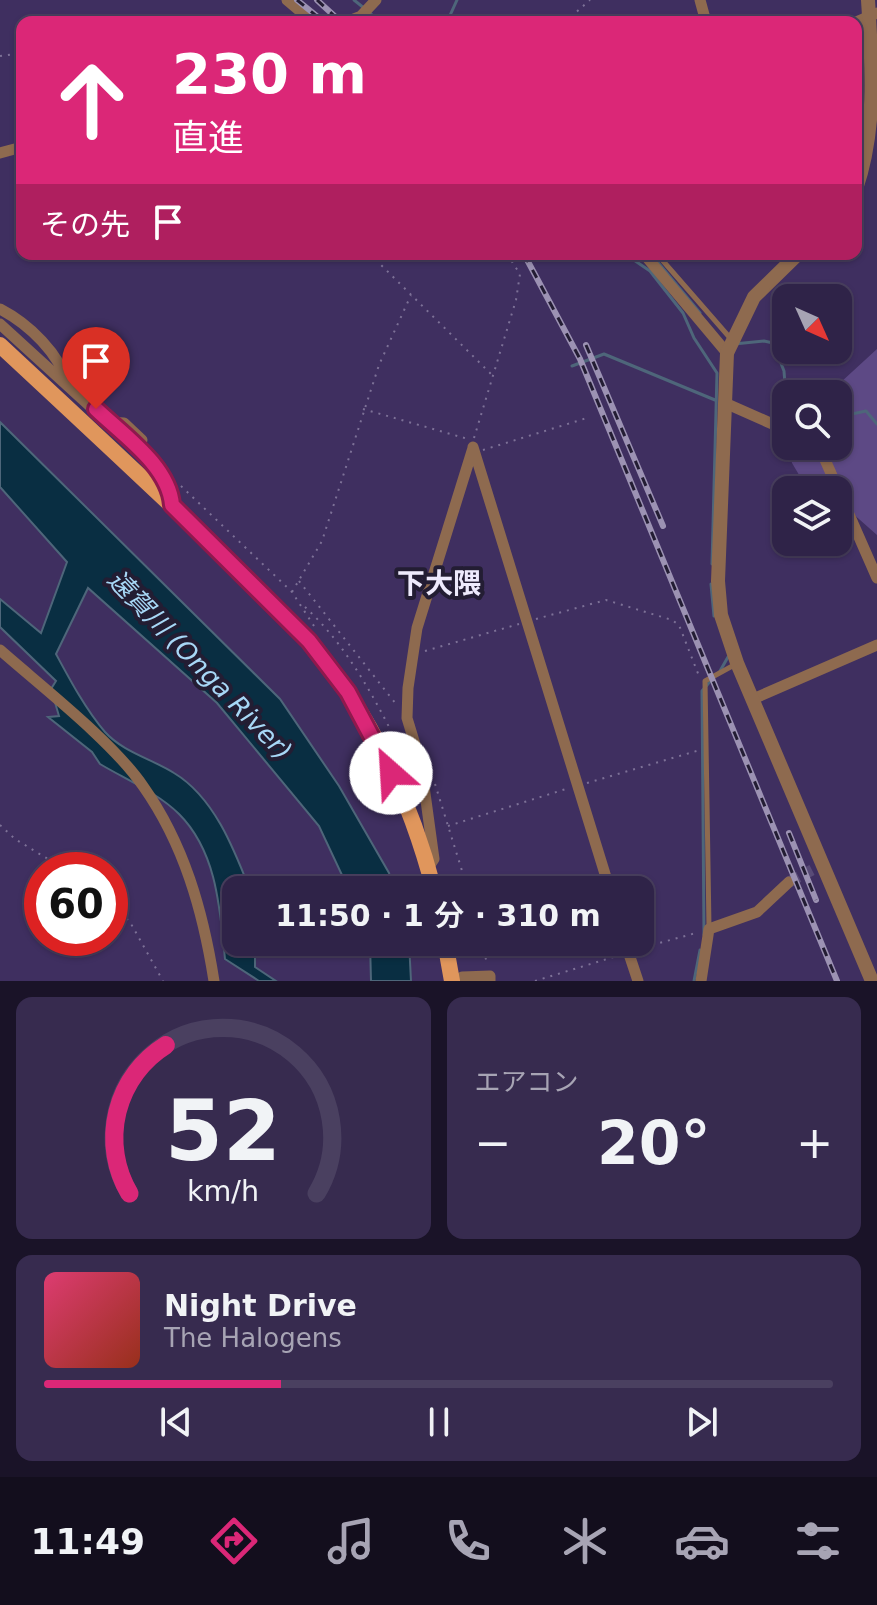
<!DOCTYPE html>
<html lang="ja">
<head>
<meta charset="utf-8">
<style>
  body { margin:0; font-family:"DejaVu Sans","Noto Sans JP",sans-serif; background:#372b4f; color:#f1f3f6; height:100vh; display:flex; flex-direction:column; font-size:30px; white-space:nowrap }
  * { box-sizing:border-box; margin:0 }
  p { font-size:26px; color:#a7a4b4 }
  .icon { flex:none; width:44px; height:44px; fill:none; stroke:currentColor; stroke-width:2; stroke-linecap:round; stroke-linejoin:round }
  .map { position:relative; height:981px; overflow:hidden }
  .panel { display:flex; flex-direction:column; gap:16px; padding:16px; background:#1a1328; flex:1 }
  .panel>* { flex:none }
  .hud { position:absolute; left:16px; top:16px; width:846px; height:244px; border-radius:16px; box-shadow:0 2px 6px #0004,0 0 0 2px #4a4060; background:#db2777; color:#fff; overflow:hidden }
  .needle { width:52px; rotate:135deg }
  .tools { position:absolute; left:772px; top:284px; display:grid; gap:16px }
  .tools a { display:grid; place-items:center; width:80px; height:80px; border-radius:16px; background:#2f2348; box-shadow:0 2px 6px #0004,0 0 0 2px #4a4060; font-size:40px }
  .speed { position:absolute; left:24px; top:852px; display:flex; gap:16px; font-size:40px; font-weight:700; text-align:center }
  .speed>* { display:grid; place-content:center; width:104px; height:104px; border-radius:50%; background:#2f2348; box-shadow:0 2px 6px #0004,0 0 0 2px #4a4060; line-height:1 }
  .speed .limit { border:12px solid #d22; background:#fff; color:#111 }
  .pin { position:absolute; display:grid; place-items:center; width:68px; height:68px; color:#fff; margin:-82px -34px; border-radius:50% 50% 50% 0; rotate:-45deg; box-shadow:0 0 8px #0007 }
  .pin .icon { rotate:45deg }
  .me { position:absolute; width:88px; margin:-44px; rotate:334deg; stroke-linejoin:round; filter:drop-shadow(0 0 6px #0008) }
  .turn { display:flex; align-items:center; gap:28px; height:168px; padding:0 24px; font-size:36px }
  .turn .icon { width:104px; height:104px; stroke-width:2.5 }
  .turn b { display:block; font-size:56px; line-height:68px }
  .then { display:flex; align-items:center; height:76px; padding:0 24px; background:#0003; gap:16px; font-size:30px }
  .big { font-size:60px; font-weight:600; line-height:1.1 }
  .panel .widget { flex:1; display:flex; flex-direction:column; justify-content:center; gap:12px; min-width:0; padding:0 28px; border-radius:16px; background:#372b4f }
  .panel .dial { align-items:center; gap:0 }
  .dial svg { height:208px; overflow:visible; fill:none; stroke:#4a4060; stroke-width:7; stroke-linecap:round; text-anchor:middle }
  .dial text { fill:#f1f3f6; stroke:none }
  .song { display:flex; align-items:center; gap:24px }
  .cover { width:96px; height:96px; border-radius:12px; background:linear-gradient(135deg,hsl(340 70% 55%),hsl(10 70% 35%)) }
  .played { height:8px; border-radius:4px; background:linear-gradient(90deg,#db2777 30%,#4a4060 30%) }
  .keys { display:flex; justify-content:space-around; direction:ltr }
  .heat { display:flex; justify-content:space-between; align-items:center; font-size:44px; direction:ltr }
  .panel .tiles { flex:1; display:grid; gap:16px; grid-template-columns:1fr 1fr }
  .widget:last-child { grid-column:span 2 }
  .trip { position:absolute; left:222px; top:876px; width:432px; height:80px; border-radius:16px; background:#2f2348; box-shadow:0 2px 6px #0004,0 0 0 2px #4a4060; font-weight:600; line-height:80px; text-align:center }
  .tab-bar { display:flex; height:128px; justify-content:space-around; align-items:center; background:#130e1d; color:#a7a4b4 }
  .tab-bar .icon { width:56px; height:56px }
  .tab-bar .active { color:#db2777 }
  .tab-bar b { font-size:36px; color:#f1f3f6 }
  .map>svg:first-child { display:block }
</style>
</head>
<body>
<div class="map">
<svg width="877" height="981" viewBox="0 0 877 981">
  <rect width="100%" height="100%" fill="#3f2f60"/>
  <!-- green -->
  <path fill="#5d4985" d="M 877,349 L 877,535 L 851,512 L 838,510 L 838,490 L 808,490 L 792,463 L 788,446 L 838,446 L 838,394 L 828,394 Z"/>
  <!-- water -->
  <path fill="#092e42" stroke="#4e667a" stroke-width="2" d="M 0,422 L 280,699 L 339,786 L 389,873 L 394,890 L 349,890 L 319,826 L 217,703 L 88,588 L 56,654 C 70,680 86,710 105,732 C 123,752 152,759 174,773 C 214,797 234,849 250,890 L 236,890 L 236,942 L 255,942 L 255,967 L 276,981 L 259,981 L 225,959 C 220,909 217,852 179,814 C 158,793 125,779 100,764 L 92,752 L 48,717 L 59,716 L 51,689 L 56,681 L 0,627 L 0,599 L 41,633 L 67,562 L 0,487 Z
    M 370,942 L 409,942 L 411,981 L 371,981 Z"/>
  <g fill="none" stroke-linecap="round" stroke-linejoin="round">
    <!-- stream -->
    <path stroke="#4e667a" stroke-width="3" d="M 354,0 L 364,8
      M 369,12 L 379,22
      M 447,22 L 457,0
      M 625,254 L 650,271 L 683,313 L 694,338 L 717,373 L 712,564
      M 651,254 L 700,313
      M 734,344 L 764,341 L 773,343 L 784,371 L 786,398
      M 572,366 L 604,354 L 715,400
      M 838,417 L 866,411 L 877,424
      M 711,584 L 714,616
      M 720,671 L 728,657
      M 704,935 L 702,691 L 712,679
      M 694,981 L 700,950"/>
    <!-- minor-tunnel -->
    <path stroke="#594b77" stroke-width="11" stroke-dasharray="11 5.5" stroke-linecap="butt" d="M 789,882 L 812,870"/>
    <!-- path -->
    <path stroke="#7d7197" stroke-width="2" stroke-dasharray="2 6" stroke-linecap="butt" d="M 565,22 L 590,0
      M 0,56 L 22,53
      M 370,254 L 492,375
      M 363,409 L 468,439
      M 474,438 L 516,300 L 520,274 L 507,254
      M 483,450 L 587,418
      M 181,486 L 292,592 L 314,626
      M 299,581 L 396,704
      M 292,592 L 322,541 L 379,365 L 411,295
      M 305,607 C 352,650 384,715 411,772
      M 536,619 L 606,600 L 672,620 L 679,625 L 699,676
      M 425,651 L 519,624
      M 587,783 L 700,750
      M 435,784 L 468,890
      M 0,825 L 15,839 L 66,870
      M 448,826 L 569,788
      M 110,901 L 130,922 L 163,981
      M 482,942 L 487,964
      M 637,949 L 696,933
      M 535,981 L 620,955"/>
    <!-- service -->
    <path stroke="#8e6a4f" stroke-width="5" d="M 657,254 L 731,339
      M 709,927 L 705,681 L 736,664"/>
    <!-- minor -->
    <path stroke="#8e6a4f" stroke-width="11" d="M 287,0 L 313,22
      M 700,0 L 706,22
      M 346,22 L 361,16 L 376,0
      M 856,22 L 877,13
      M 0,153 L 22,147
      M 644,254 L 727,353
      M 0,309 C 29,324 60,354 68,385
      M 0,324 L 150,461 L 171,489 L 172,505
      M 725,403 L 786,430
      M 109,422 L 124,423 L 142,440 L 135,447
      M 819,446 L 877,578
      M 473,447 L 610,890
      M 0,650 C 42,687 112,741 143,786 C 184,844 203,911 214,981
      M 753,699 L 877,645
      M 428,868 L 434,859 L 421,764 L 407,718 L 408,688 L 417,628 L 473,448
      M 625,942 L 638,981
      M 462,977 L 490,976 L 490,981
      M 701,981 L 709,929 L 757,912 L 789,882"/>
    <!-- tertiary -->
    <path stroke="#8e6a4f" stroke-width="14" d="M 856,189 C 877,128 872,64 868,0
      M 798,254 L 754,297 L 727,353 L 718,581 L 721,615 L 737,663 L 872,981"/>
    <!-- primary -->
    <path stroke="#e0965c" stroke-width="16" d="M 0,345 C 71,411 142,477 212,544 C 260,590 309,635 347,691 C 387,751 416,821 434,890
      M 445,942 L 452,981"/>
    <!-- rail casing -->
    <g stroke="#9c92b3" stroke-width="6">
      <path id="rail" d="M 297,0 L 324,22
        M 317,0 L 341,22
        M 524,254 L 580,359 L 837,981
        M 586,345 L 663,526
        M 789,833 L 816,900"/>
    </g>
    <!-- rail -->
    <use href="#rail" stroke="#231d33" stroke-width="3" stroke-dasharray="9" stroke-linecap="butt"/>
  </g>
  <g fill="none" stroke-linecap="round" stroke-linejoin="round">
    <!-- route casing -->
    <g stroke="#8e194d" stroke-width="20">
      <path id="route" d="M 96,409 C 123,435 169,466 172,505 L 309,641 L 348,692 L 391,773"/>
    </g>
    <!-- route -->
    <use href="#route" stroke="#db2777" stroke-width="14"/>
  </g>
  <g text-anchor="middle" dominant-baseline="central" stroke-width="8" stroke-linejoin="round" paint-order="stroke">
    <!-- water labels -->
    <g font-size="26" font-style="italic" fill="#a7d7f6" stroke="#231d33">
      <text transform="translate(200 665) rotate(46)">遠賀川 (Onga River)</text>
    </g>
    <!-- quarter labels -->
    <g font-size="28" font-weight="bold" fill="#eeeafc" stroke="#231d33">
      <text x="439" y="583">下大隈</text>
    </g>
  </g>
</svg>
<div class="tools">
<a><svg class="needle" viewBox="-14 -14 28 28"><path d="M0-13l5 13h-10z" fill="#e53935"/><path d="M0 13l5-13h-10z" fill="#a7a4b4"/></svg></a>
<a><svg class="icon" aria-label="search" viewBox="0 0 24 24"><circle cx="10" cy="10" r="6"/><path d="M15 15l6 6"/></svg></a>
<a><svg class="icon" aria-label="layers" viewBox="0 0 24 24"><path d="M12 4l9 5-9 5-9-5zM3 14l9 5 9-5"/></svg></a>
</div>
<div class="speed"><div class="limit">60</div></div>
<div class="pin" style="left:96px;top:409px;background:#d93025"><svg class="icon" aria-label="arrive" viewBox="0 0 24 24"><path d="M6 21V4h12l-3 4 3 4H6"/></svg></div>
<svg class="me" style="left:391px;top:773px" viewBox="-20 -20 40 40"><circle r="19" fill="#fff"/><path d="M0-13L10 11 0 6-10 11z" fill="#db2777"/></svg>
<div class="trip">11:50 · 1 分 · 310 m</div>
<div class="hud">
<div class="turn"><svg class="icon" aria-label="ahead" viewBox="0 0 24 24"><path d="M12 20V5M6 11l6-6 6 6"/></svg><div><b>230 m</b>直進</div></div>
<div class="then">その先<svg class="icon" aria-label="arrive" viewBox="0 0 24 24"><path d="M6 21V4h12l-3 4 3 4H6"/></svg></div>
</div>
</div>
<section class="panel">
<div class="tiles">
<div class="widget dial"><svg viewBox="0 0 100 80">
<path d="M14 69A42 42 0 1 1 86 69"/>
<path d="M14 69A42 42 0 0 1 28 12" stroke="#db2777"/>
<text x="50" y="56" font-size="32" font-weight="700">52</text>
<text x="50" y="72" font-size="11">km/h</text>
</svg></div>
<div class="widget"><p>エアコン</p>
<div class="heat"><a>−</a><b class="big">20°</b><a>+</a></div>
</div>
<div class="widget">
<div class="song"><i class="cover"></i><div><b>Night Drive</b><p>The Halogens</p></div></div>
<div class="played"></div>
<div class="keys"><svg class="icon" aria-label="previous" viewBox="0 0 24 24"><path d="M18 5L8 12l10 7zM5 5v14"/></svg><svg class="icon" aria-label="pause" viewBox="0 0 24 24"><path d="M8 5v14M16 5v14"/></svg><svg class="icon" aria-label="next" viewBox="0 0 24 24"><path d="M6 5l10 7-10 7zM19 5v14"/></svg></div>
</div>
</div>
</section>
<nav class="tab-bar">
<b>11:49</b>
<svg class="icon active" aria-label="directions" viewBox="0 0 24 24"><path d="M12 3l9 9-9 9-9-9zM9 14v-3h6M13 9l2 2-2 2"/></svg>
<svg class="icon" aria-label="music" viewBox="0 0 24 24"><path d="M9 18V5l10-2v13"/><circle cx="6" cy="18" r="3"/><circle cx="16" cy="16" r="3"/></svg>
<svg class="icon" aria-label="phone" viewBox="0 0 24 24"><path d="M5 4h4l2 5-3 2q2 4 5 5l2-3 5 2v4C11 20 4 13 5 4z"/></svg>
<svg class="icon" aria-label="climate" viewBox="0 0 24 24"><path d="M12 3v18M4 7l16 10M4 17L20 7"/></svg>
<svg class="icon" aria-label="car" viewBox="0 0 24 24"><path d="M5 17H2v-5l4-1 3-4h7l3 4 3 1v5h-3M9 17h6M6 11h13"/><circle cx="7" cy="17" r="2"/><circle cx="17" cy="17" r="2"/></svg>
<svg class="icon" aria-label="filters" viewBox="0 0 24 24"><path d="M4 7h16M4 17h16"/><circle cx="9" cy="7" r="2"/><circle cx="15" cy="17" r="2"/></svg>
</nav>
</body>
</html>
